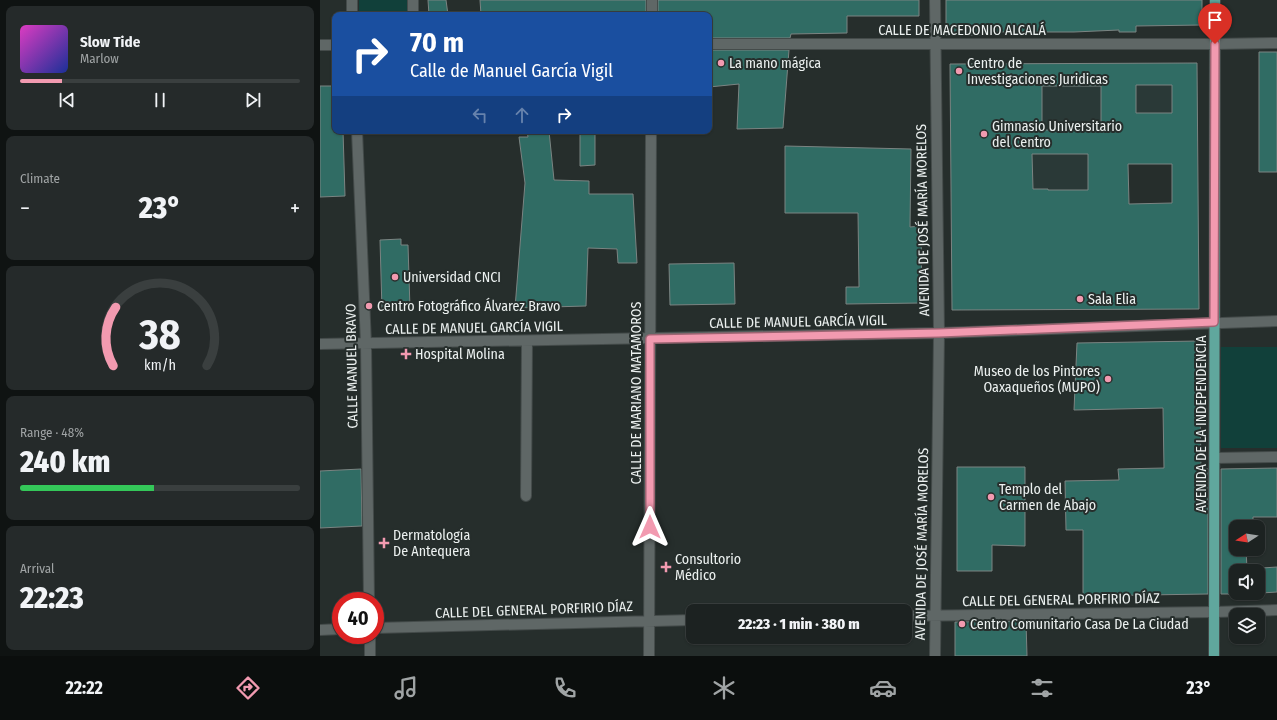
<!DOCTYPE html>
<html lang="en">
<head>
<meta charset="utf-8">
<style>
  body { margin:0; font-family:"Fira Sans Condensed",sans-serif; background:#252a2a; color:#f1f3f6; height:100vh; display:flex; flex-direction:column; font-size:15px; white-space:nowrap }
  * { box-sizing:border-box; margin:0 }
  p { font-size:13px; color:#a0a4a5 }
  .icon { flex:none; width:22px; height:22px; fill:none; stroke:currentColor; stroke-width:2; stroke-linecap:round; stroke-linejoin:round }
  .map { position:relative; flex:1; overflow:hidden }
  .drawer { display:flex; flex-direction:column; gap:6px; padding:6px; background:#0f1312; width:320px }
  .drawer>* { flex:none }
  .hud { position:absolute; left:12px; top:12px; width:380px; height:122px; border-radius:8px; box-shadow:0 1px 3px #0004,0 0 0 1px #3a3f3f; background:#1a4fa0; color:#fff; overflow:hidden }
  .needle { width:26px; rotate:258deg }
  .controls { position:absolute; left:909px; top:520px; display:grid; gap:8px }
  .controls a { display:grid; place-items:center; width:36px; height:36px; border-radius:8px; background:#1c2221; box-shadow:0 1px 3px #0004,0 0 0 1px #3a3f3f; font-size:20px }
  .speed { position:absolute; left:12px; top:592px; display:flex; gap:8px; font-size:20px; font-weight:700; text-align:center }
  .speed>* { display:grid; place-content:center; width:52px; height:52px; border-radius:50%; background:#1c2221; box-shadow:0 1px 3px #0004,0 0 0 1px #3a3f3f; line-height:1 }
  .speed .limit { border:6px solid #d22; background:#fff; color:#111 }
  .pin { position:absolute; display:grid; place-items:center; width:34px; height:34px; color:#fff; margin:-41px -17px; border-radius:50% 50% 50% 0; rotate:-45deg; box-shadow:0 0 4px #0007 }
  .pin .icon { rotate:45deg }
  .me { position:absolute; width:44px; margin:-22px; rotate:0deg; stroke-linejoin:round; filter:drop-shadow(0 0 3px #0008) }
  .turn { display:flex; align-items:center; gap:14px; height:84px; padding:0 12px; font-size:18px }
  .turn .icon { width:52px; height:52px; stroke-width:2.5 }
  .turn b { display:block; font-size:28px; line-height:34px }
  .lanes { display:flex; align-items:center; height:38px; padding:0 12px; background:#0003; justify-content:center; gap:20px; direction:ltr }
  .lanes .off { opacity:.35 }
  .big { font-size:30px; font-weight:800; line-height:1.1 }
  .drawer .tile { flex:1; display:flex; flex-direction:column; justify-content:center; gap:6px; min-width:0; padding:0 14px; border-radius:8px; background:#252a2a }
  .drawer .dial { align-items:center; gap:0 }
  .dial svg { height:104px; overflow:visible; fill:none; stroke:#3a3f3f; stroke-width:7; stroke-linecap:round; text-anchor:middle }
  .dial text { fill:#f1f3f6; stroke:none }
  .song { display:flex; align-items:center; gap:12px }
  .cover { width:48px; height:48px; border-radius:6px; background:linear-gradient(135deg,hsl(310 70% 55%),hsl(230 70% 35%)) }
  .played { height:4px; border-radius:2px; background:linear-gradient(90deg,#f29ab0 15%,#3a3f3f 15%) }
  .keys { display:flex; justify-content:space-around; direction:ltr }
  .heat { display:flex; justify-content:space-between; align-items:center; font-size:22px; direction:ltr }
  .charge { height:6px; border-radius:3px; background:linear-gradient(90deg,#34c759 48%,#3a3f3f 0) }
  .trip { position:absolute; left:366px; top:604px; width:226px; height:40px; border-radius:8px; background:#1c2221; box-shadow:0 1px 3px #0004,0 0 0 1px #3a3f3f; font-weight:800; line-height:40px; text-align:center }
  .dock { display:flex; height:64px; justify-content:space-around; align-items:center; background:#0b0e0d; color:#a0a4a5 }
  .dock .icon { width:28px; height:28px }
  .dock .selected { color:#f29ab0 }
  .dock b { font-size:18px; color:#f1f3f6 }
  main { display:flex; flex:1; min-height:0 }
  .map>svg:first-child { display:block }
</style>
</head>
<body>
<main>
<section class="drawer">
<div class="tile">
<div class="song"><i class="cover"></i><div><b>Slow Tide</b><p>Marlow</p></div></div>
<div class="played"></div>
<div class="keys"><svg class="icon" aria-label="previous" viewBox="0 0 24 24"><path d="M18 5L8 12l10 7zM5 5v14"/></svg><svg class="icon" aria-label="pause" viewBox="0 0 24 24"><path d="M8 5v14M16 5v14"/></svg><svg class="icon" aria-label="next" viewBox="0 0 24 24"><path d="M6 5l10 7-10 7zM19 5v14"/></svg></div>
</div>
<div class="tile"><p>Climate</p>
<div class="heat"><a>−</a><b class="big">23°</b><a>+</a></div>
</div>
<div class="tile dial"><svg viewBox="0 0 100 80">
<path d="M14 69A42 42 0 1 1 86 69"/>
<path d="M14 69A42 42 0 0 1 16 24" stroke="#f29ab0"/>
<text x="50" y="56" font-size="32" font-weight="700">38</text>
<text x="50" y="72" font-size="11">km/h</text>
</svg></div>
<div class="tile"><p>Range · 48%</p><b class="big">240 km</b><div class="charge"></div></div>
<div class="tile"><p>Arrival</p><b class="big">22:23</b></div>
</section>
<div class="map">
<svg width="957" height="656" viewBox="0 0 957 656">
  <rect width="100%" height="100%" fill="#262e2c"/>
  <!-- built -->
  <path fill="#2a3937" d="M 877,63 L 878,141 L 790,141 L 781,198 L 728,190 L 728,189 L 631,189 L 630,64 Z"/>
  <!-- green -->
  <path fill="#11403a" d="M 39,0 L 90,0 L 90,15 L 39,15 Z
    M 901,347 L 957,347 L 957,448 L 901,448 Z"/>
  <!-- building -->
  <path fill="#306c64" stroke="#7b8482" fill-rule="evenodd" d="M 108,0 L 126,0 L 128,15 L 109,15 Z
    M 160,0 L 326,0 L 326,15 L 161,15 Z
    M 338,0 L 599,0 L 599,16 L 527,16 L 527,33 L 471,34 L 470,38 L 389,38 L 389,15 L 338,15 Z
    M 626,0 L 882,0 L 882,25 L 816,26 L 816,32 L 799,32 L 799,30 L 754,32 L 663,32 L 664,35 L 626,35 Z
    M 389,50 L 469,50 L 463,128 L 417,129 L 419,84 L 389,87 Z
    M 939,52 L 957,52 L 957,172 L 939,172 Z
    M 877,63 L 879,309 L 632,310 L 630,64 ZM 816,85 L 852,85 L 852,113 L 816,113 ZM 722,86 L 781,86 L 781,130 L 722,130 ZM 712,154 L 768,154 L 768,190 L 728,190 L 728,189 L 713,189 ZM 808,164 L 852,164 L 852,203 L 809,204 Z
    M 0,86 L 15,86 L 15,131 L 23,131 L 25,196 L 0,197 Z
    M 207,131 L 229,131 L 234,180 L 269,181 L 269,194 L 313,194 L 317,263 L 298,263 L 297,249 L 268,248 L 266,306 L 195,308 L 205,183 L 199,137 L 208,137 Z
    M 260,131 L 275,131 L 275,165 L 260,166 Z
    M 465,146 L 591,149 L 590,227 L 601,226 L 602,303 L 526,304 L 526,287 L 539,287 L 538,213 L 465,213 Z
    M 81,239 L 81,245 L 88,245 L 90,309 L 62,310 L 60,240 Z
    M 414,263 L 415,304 L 350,305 L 349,264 Z
    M 879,341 L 881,469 L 888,469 L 888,594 L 763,596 L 763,530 L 746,530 L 745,481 L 799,480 L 798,469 L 844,468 L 843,408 L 754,410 L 757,343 Z
    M 637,467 L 705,467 L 705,546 L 672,545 L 672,571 L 637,571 Z
    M 957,468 L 957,517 L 933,517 L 933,527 L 916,527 L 916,549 L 926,549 L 927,569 L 957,567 L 957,592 L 909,595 L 908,594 L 901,594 L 901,469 ZM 916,571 L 938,571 L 938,593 L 916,593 Z
    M 41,469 L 42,526 L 0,528 L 0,471 Z
    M 706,621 L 707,656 L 635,656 L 635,622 Z"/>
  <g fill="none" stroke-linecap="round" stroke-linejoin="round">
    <!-- minor casing -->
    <g stroke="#444b4a" stroke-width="12">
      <path id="minor" d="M 32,0 L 32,15
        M 93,0 L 93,15
        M 332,0 L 332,15
        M 389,44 L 895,44 L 957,43
        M 0,45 L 15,45
        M 37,131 L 46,344 L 49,601
        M 0,344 L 619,333 L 957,321
        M 895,458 L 957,457
        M 206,496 L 207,341
        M 585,616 L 894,612 L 957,610
        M 55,628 L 373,620
        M 0,630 L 21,629
        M 50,635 L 50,656
        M 329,656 L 331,131
        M 615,656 L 619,333 L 615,0"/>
    </g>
    <!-- major casing -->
    <g stroke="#444b4a" stroke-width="12">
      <path id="major" d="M 894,656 L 895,0"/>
    </g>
    <!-- minor -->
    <use href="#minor" stroke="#5f6766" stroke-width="10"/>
    <!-- major -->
    <use href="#major" stroke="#60a79d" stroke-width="10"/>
  </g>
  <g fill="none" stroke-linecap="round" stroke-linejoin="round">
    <!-- route casing -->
    <g stroke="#9d6472" stroke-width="10">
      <path id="route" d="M 330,527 L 330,339 L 619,333 L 894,322 L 895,44"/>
    </g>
    <!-- route -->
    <use href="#route" stroke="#f29ab0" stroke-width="7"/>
  </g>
  <!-- markers -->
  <g fill="#f29ab0" stroke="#262e2c" stroke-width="1.5">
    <circle cx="401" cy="63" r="4"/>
    <circle cx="639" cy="71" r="4"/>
    <circle cx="664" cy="134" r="4"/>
    <circle cx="75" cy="277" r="4"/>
    <circle cx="760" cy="299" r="4"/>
    <circle cx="49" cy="306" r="4"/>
    <path d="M84 348h4v4h4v4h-4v4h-4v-4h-4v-4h4z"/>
    <circle cx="788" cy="379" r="4"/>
    <circle cx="671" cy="497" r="4"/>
    <path d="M62 537h4v4h4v4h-4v4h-4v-4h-4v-4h4z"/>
    <path d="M344 561h4v4h4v4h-4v4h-4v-4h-4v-4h4z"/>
    <circle cx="642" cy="624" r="4"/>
  </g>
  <g text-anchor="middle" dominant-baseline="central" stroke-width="4" stroke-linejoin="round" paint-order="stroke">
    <!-- street labels -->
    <g font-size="14" fill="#ecf1f0" stroke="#262e2c">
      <text x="642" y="30">CALLE DE MACEDONIO ALCALÁ</text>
      <text transform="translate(603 220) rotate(-91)">AVENIDA DE JOSÉ MARÍA MORELOS</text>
      <text transform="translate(478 322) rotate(-1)">CALLE DE MANUEL GARCÍA VIGIL</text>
      <text transform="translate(154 328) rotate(-1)">CALLE DE MANUEL GARCÍA VIGIL</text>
      <text transform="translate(32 366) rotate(-91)">CALLE MANUEL BRAVO</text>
      <text transform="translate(316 393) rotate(-90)">CALLE DE MARIANO MATAMOROS</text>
      <text transform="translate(881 424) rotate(-90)">AVENIDA DE LA INDEPENDENCIA</text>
      <text transform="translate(602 544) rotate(-89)">AVENIDA DE JOSÉ MARÍA MORELOS</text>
      <text transform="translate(741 600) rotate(-1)">CALLE DEL GENERAL PORFIRIO DÍAZ</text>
      <text transform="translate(214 610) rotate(-2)">CALLE DEL GENERAL PORFIRIO DÍAZ</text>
    </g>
    <!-- poi labels -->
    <g font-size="14" fill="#ecf1f0" stroke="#262e2c" text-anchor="start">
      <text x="409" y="63">La mano mágica</text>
      <text x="647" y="63">Centro de<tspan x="647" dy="16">Investigaciones Juridicas</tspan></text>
      <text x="672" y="126">Gimnasio Universitario<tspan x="672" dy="16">del Centro</tspan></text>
      <text x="83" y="277">Universidad CNCI</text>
      <text x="768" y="299">Sala Elia</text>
      <text x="57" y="306">Centro Fotográfico Álvarez Bravo</text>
      <text x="95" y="354">Hospital Molina</text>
      <text x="780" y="371" text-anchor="end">Museo de los Pintores<tspan x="780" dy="16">Oaxaqueños (MUPO)</tspan></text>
      <text x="679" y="489">Templo del<tspan x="679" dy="16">Carmen de Abajo</tspan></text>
      <text x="73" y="535">Dermatología<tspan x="73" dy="16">De Antequera</tspan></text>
      <text x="355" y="559">Consultorio<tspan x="355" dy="16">Médico</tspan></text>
      <text x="650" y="624">Centro Comunitario Casa De La Ciudad</text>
    </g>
  </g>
</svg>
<div class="controls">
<a><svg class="needle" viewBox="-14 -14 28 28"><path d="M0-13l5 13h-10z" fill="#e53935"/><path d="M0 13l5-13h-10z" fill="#a0a4a5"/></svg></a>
<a><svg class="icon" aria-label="sound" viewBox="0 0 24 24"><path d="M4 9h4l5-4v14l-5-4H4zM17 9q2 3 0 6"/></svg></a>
<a><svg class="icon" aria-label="layers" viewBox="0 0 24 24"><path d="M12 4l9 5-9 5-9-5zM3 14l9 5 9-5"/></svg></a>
</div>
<div class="speed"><div class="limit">40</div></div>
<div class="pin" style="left:895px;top:44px;background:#d93025"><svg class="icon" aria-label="arrive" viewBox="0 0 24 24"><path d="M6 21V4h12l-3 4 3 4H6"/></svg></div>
<svg class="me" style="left:330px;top:527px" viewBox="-20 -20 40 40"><path d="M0-17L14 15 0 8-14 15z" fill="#f29ab0" stroke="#fff" stroke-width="4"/></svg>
<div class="trip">22:23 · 1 min · 380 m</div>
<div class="hud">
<div class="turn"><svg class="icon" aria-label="right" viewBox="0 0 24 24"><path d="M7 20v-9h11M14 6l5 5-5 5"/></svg><div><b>70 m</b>Calle de Manuel García Vigil</div></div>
<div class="lanes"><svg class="icon off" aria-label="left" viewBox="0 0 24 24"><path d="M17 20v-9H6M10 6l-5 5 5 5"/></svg><svg class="icon off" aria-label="ahead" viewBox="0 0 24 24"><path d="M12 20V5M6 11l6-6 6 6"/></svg><svg class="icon" aria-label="right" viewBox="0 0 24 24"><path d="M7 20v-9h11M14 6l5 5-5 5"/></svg></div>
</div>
</div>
</main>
<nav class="dock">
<b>22:22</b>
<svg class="icon selected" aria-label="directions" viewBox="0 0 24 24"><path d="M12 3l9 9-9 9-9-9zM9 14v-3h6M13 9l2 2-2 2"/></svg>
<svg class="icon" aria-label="music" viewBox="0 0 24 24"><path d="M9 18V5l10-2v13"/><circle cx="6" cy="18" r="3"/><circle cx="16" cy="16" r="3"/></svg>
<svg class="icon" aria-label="phone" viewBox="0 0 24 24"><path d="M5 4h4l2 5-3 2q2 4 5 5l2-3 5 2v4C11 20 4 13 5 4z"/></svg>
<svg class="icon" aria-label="climate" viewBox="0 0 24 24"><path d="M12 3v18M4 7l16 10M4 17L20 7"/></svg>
<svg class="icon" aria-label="car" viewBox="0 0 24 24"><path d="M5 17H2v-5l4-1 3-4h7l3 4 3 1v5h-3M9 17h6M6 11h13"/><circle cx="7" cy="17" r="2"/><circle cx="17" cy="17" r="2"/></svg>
<svg class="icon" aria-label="filters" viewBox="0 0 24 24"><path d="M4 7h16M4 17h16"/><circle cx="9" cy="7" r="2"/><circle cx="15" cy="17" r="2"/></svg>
<b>23°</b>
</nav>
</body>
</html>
